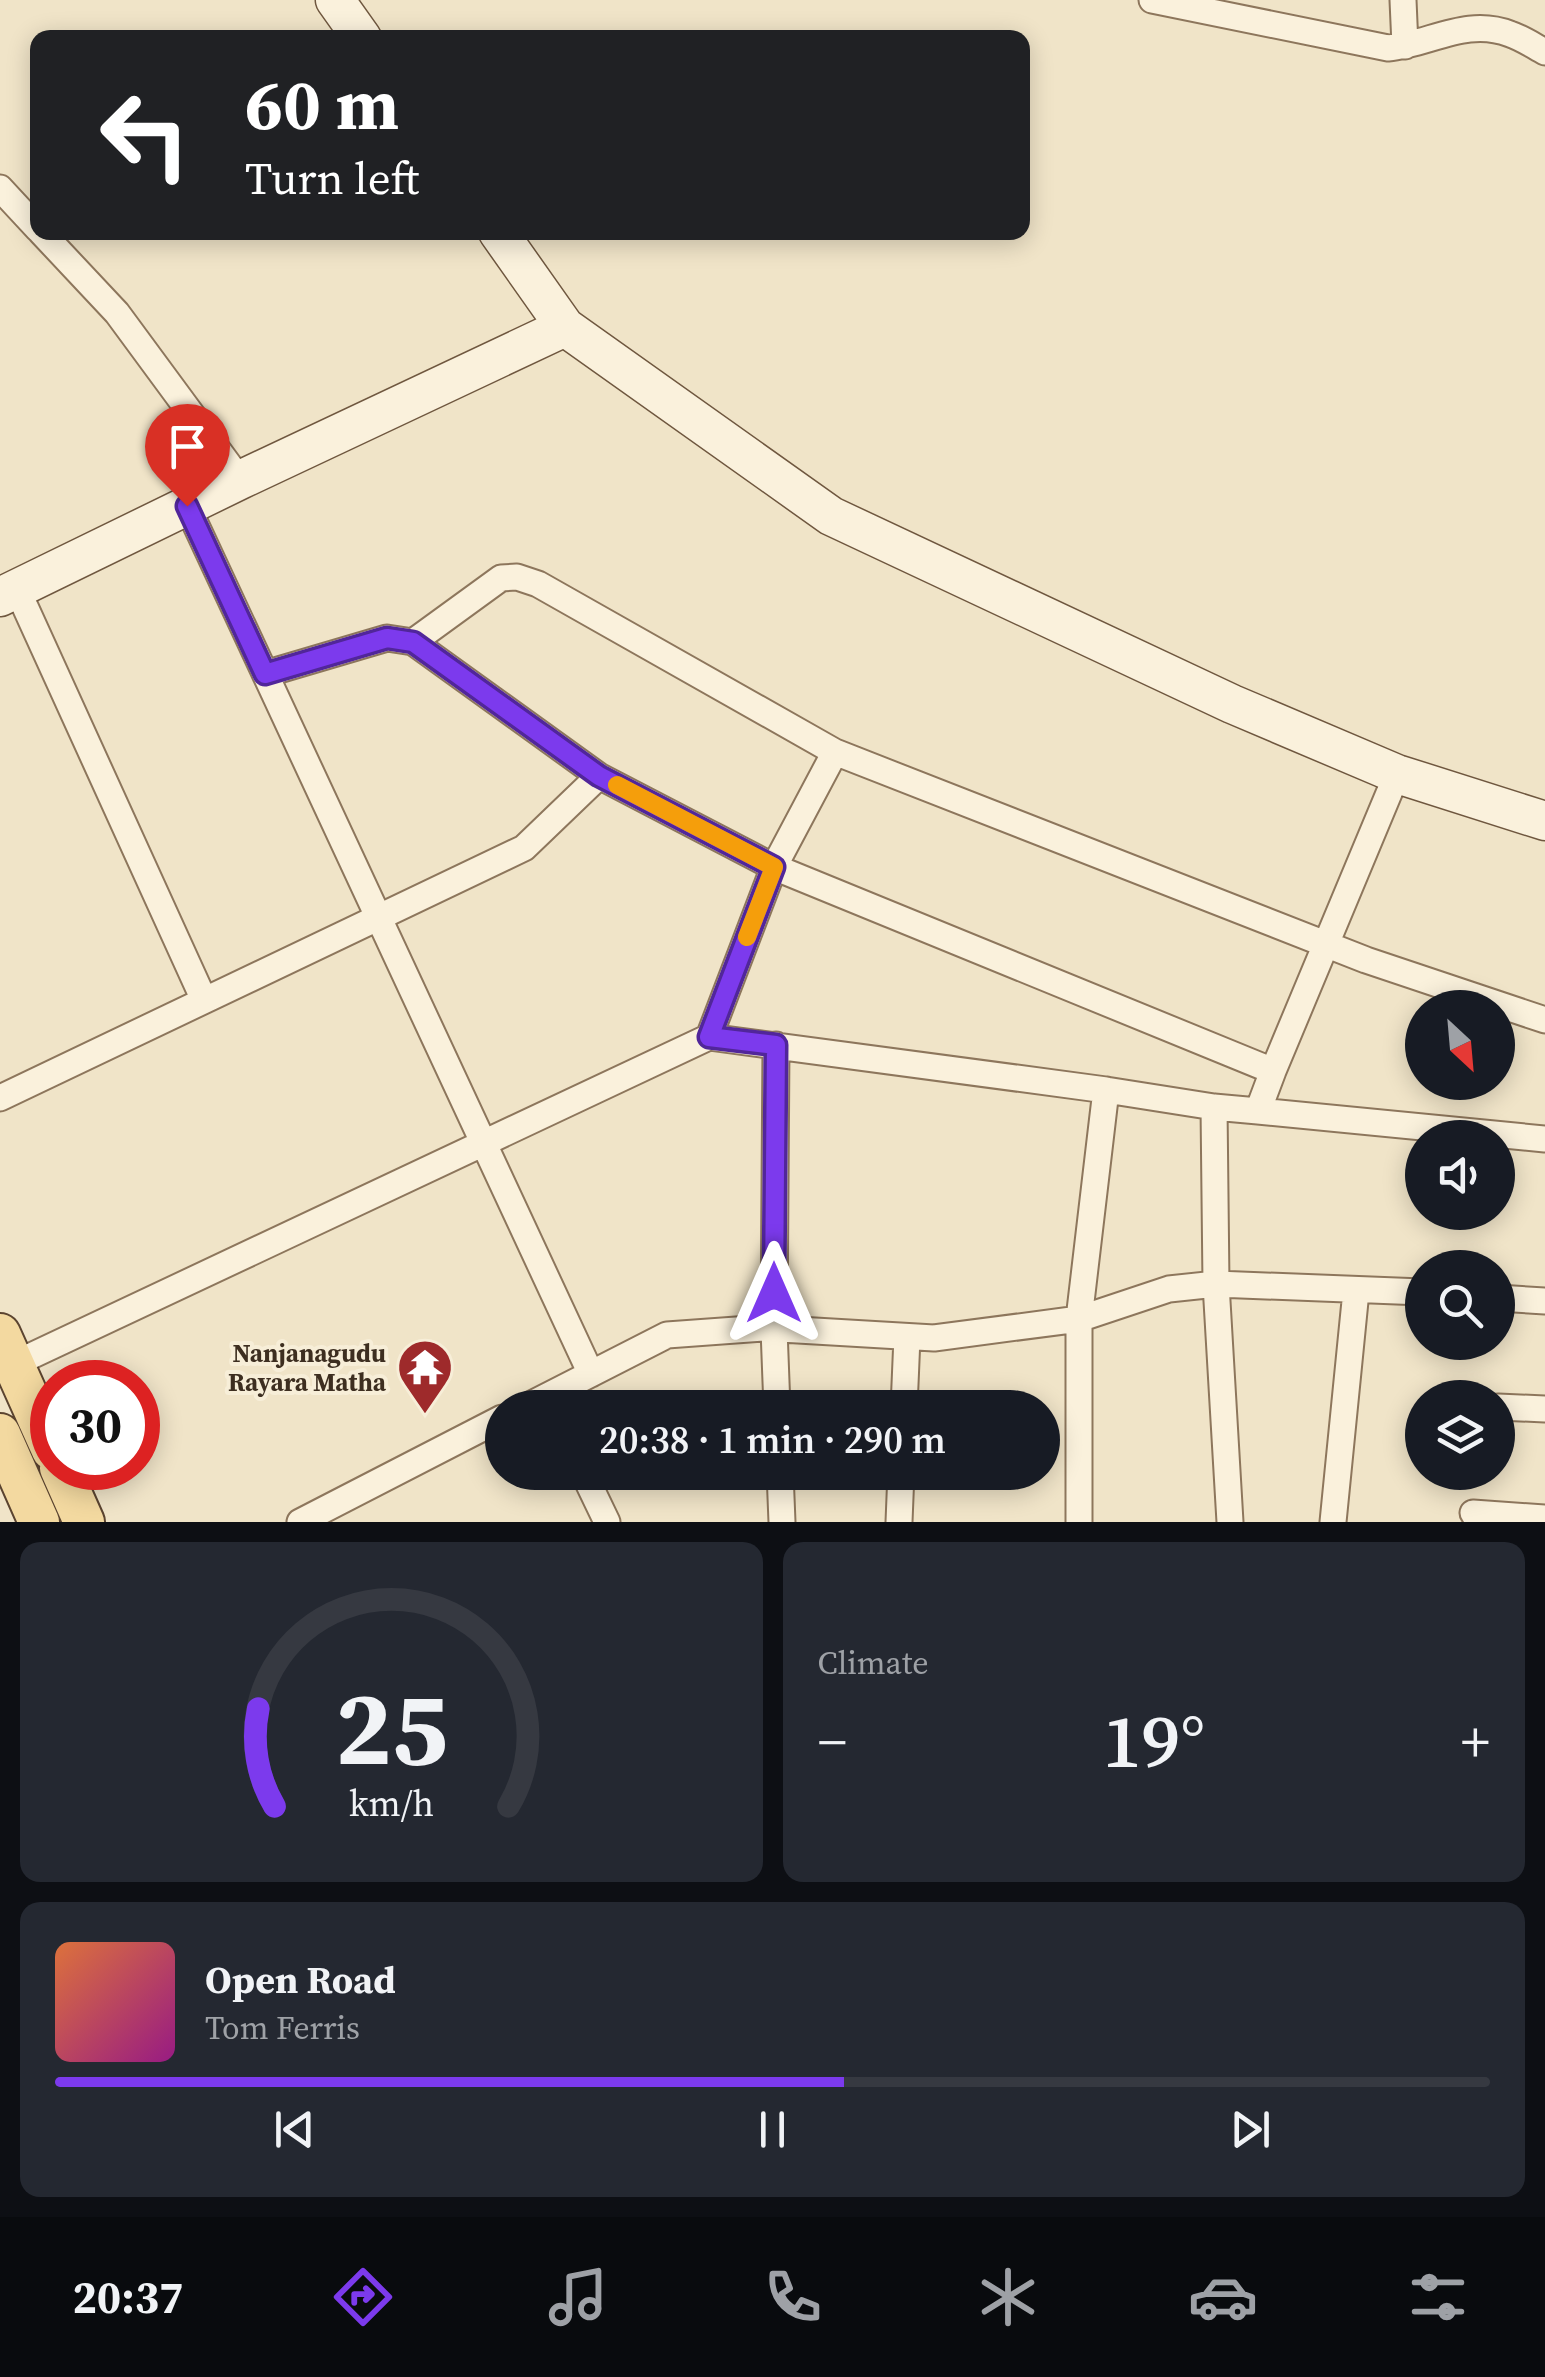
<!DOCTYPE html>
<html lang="en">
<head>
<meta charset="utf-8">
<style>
  body { margin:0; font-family:"Source Serif 4",serif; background:#242831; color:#f1f3f6; height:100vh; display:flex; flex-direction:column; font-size:38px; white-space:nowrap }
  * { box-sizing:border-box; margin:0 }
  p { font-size:32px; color:#9ea1a6 }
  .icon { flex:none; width:55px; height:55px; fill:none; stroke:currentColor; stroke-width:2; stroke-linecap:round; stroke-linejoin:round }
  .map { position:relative; height:1522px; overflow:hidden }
  .details { display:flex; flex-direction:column; gap:20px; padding:20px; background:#0d0f14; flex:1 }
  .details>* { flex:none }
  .hud { position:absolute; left:30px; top:30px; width:1000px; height:210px; border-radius:20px; box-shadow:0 5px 25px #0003; background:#202124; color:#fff; overflow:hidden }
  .needle { width:65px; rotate:154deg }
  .fabs { position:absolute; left:1405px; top:990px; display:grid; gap:20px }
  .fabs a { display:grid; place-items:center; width:110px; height:110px; border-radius:50%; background:#171b24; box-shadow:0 5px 25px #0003; font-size:50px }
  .speed { position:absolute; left:30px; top:1360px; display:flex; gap:20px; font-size:50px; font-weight:700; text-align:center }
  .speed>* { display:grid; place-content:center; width:130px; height:130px; border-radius:50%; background:#171b24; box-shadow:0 5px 25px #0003; line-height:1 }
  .speed .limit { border:15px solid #d22; background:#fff; color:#111 }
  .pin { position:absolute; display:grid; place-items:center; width:85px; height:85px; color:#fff; margin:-102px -42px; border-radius:50% 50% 50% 0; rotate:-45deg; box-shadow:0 0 10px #0007 }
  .pin .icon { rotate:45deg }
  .me { position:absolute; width:110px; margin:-55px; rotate:0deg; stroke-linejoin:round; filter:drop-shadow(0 0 8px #0008) }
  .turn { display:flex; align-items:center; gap:35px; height:210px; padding:0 50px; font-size:45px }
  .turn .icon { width:130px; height:130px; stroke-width:2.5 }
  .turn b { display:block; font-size:70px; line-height:85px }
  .big { font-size:75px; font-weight:600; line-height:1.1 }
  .details .tile { flex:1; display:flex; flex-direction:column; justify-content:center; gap:15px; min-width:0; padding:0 35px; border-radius:20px; background:#242831 }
  .details .dial { align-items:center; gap:0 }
  .dial svg { height:260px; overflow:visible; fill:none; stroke:#363941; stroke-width:7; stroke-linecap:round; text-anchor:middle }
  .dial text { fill:#f1f3f6; stroke:none }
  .song { display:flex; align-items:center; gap:30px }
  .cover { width:120px; height:120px; border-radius:15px; background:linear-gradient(135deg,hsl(20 70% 55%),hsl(310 70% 35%)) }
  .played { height:10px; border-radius:5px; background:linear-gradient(90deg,#7c3aed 55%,#363941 55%) }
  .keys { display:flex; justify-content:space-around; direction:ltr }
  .heat { display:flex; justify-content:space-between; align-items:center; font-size:55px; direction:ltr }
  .details .tiles { flex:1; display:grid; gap:20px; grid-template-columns:1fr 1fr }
  .tile:last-child { grid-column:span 2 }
  .trip { position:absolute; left:485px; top:1390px; width:575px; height:100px; border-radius:50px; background:#171b24; box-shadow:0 5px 25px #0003; font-weight:600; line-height:100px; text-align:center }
  .menu { display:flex; height:160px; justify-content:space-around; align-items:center; background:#090b0e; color:#9ea1a6 }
  .menu .icon { width:70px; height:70px }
  .menu .on { color:#7c3aed }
  .menu b { font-size:45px; color:#f1f3f6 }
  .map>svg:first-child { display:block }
</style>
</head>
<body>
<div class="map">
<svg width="1545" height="1522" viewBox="0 0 1545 1522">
  <rect width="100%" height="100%" fill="#f0e4c8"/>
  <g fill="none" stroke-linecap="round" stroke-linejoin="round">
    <!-- street casing -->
    <g stroke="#8d765c" stroke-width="29">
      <path id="street" d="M 1152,0 L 1388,48 C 1430,44 1467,17 1510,34 C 1522,38 1534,46 1545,52
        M 1403,0 L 1405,46
        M 0,188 L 38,229
        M 41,232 L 117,313 L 240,480
        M 187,506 L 591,1374
        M 17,589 L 204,1000
        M 835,752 L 1366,960 L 1545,1020
        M 599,776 L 774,867 L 1273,1071 L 1397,774
        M 709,1037 L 1106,1090 L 1214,1107 L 1258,1111 L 1273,1071
        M 776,1045 L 774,1329 L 777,1408
        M 0,1098 L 524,848 L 599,776 L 413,642 L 387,638 L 265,674
        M 1214,1107 L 1216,1284 L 1230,1522
        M 1258,1111 L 1545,1139
        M 1498,1298 L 1545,1301
        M 14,1364 L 709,1037 L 774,867 L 835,752 L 538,584 L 517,577 L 501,578 L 413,642
        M 1498,1407 L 1545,1409
        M 524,1408 L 667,1335 L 764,1328 L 934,1338 L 1079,1319 L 1169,1289 L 1216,1284 L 1422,1292
        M 904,1408 L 907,1337
        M 583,1472 L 607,1522
        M 780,1472 L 782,1522
        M 1473,1513 L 1545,1518
        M 300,1522 L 502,1418
        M 899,1522 L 901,1472
        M 1079,1522 L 1079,1319 L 1106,1090
        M 1333,1522 L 1356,1291"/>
    </g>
    <!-- secondary casing -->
    <g stroke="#6f573f" stroke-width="41">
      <path id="secondary" d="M 335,0 L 362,38
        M 498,232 L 565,327 L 831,516 L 1232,704 L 1397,774 L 1545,821
        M 0,597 L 240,480 L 565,327"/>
    </g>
    <!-- primary casing -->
    <g stroke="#5b4430" stroke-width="44">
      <path id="primary" d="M 0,1334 L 52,1450
        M 0,1434 L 39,1522
        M 60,1468 L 84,1522"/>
    </g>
    <!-- street -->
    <use href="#street" stroke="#faf1dc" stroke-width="25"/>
    <!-- secondary -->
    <use href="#secondary" stroke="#faf1dc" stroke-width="38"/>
    <!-- primary -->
    <use href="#primary" stroke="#f3d9a0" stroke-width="40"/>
  </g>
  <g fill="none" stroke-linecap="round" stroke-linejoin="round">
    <!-- route casing -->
    <g stroke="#51269a" stroke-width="25">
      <path id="route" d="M 187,506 L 265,674 L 387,638 L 413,642 L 599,776 L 774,867 L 709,1037 L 776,1045 L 774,1293"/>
    </g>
    <!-- route -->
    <use href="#route" stroke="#7c3aed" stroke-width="18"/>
    <!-- slow -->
    <path stroke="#f59e0b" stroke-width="18" d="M 617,785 L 774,867 L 747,937"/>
  </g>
  <!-- icons -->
  <defs>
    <g id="temple-pin" transform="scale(2.875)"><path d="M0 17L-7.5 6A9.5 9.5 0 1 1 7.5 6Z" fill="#9e2a2b" stroke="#f7eed8"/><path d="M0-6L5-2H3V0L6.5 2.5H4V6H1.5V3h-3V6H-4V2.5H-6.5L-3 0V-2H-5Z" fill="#fff"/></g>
  </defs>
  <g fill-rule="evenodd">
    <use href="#temple-pin" x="425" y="1367"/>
  </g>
  <g text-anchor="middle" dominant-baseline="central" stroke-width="8" stroke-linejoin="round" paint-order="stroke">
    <!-- poi labels -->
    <g font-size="25" font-weight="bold" fill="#3d2e20" stroke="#f7eed8" text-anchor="end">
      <text x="386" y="1353">Nanjanagudu<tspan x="386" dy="29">Rayara Matha</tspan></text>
    </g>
  </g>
</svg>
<div class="fabs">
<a><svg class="needle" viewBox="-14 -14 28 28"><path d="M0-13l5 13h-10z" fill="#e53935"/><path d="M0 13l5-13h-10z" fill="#9ea1a6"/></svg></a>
<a><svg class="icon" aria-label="sound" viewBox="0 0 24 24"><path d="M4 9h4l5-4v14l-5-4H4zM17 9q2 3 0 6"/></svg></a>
<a><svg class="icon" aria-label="search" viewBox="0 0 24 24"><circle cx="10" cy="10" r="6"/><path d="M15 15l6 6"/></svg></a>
<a><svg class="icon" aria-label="layers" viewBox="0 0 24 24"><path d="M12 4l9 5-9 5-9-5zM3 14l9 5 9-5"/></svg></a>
</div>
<div class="speed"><div class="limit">30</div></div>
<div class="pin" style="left:187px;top:506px;background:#d93025"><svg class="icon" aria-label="arrive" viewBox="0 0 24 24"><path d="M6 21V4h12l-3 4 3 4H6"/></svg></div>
<svg class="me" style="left:774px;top:1293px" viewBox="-20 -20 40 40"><path d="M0-17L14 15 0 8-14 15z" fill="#7c3aed" stroke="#fff" stroke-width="4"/></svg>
<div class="trip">20:38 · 1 min · 290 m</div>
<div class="hud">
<div class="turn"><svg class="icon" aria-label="left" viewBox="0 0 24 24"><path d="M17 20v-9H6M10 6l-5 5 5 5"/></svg><div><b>60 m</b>Turn left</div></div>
</div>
</div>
<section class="details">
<div class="tiles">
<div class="tile dial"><svg viewBox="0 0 100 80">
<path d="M14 69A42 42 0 1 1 86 69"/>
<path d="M14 69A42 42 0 0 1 9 39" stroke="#7c3aed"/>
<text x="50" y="56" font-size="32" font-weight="700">25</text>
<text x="50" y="72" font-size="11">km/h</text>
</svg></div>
<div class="tile"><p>Climate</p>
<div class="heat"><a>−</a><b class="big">19°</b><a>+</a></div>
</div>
<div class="tile">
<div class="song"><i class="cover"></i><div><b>Open Road</b><p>Tom Ferris</p></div></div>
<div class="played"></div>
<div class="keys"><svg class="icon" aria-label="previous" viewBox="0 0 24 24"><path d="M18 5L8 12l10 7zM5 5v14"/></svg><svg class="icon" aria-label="pause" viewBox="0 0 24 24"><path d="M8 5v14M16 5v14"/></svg><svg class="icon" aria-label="next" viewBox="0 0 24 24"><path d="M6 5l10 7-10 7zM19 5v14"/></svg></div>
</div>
</div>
</section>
<nav class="menu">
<b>20:37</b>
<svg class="icon on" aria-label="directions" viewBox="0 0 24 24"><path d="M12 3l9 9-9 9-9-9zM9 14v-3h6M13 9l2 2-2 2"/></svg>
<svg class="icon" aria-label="music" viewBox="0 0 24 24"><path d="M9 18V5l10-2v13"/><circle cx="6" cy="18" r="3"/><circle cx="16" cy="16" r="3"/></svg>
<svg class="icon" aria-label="phone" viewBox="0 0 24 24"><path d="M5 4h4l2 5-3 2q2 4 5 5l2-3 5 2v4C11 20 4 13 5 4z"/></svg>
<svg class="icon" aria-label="climate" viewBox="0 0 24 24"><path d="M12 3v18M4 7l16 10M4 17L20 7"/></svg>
<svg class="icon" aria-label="car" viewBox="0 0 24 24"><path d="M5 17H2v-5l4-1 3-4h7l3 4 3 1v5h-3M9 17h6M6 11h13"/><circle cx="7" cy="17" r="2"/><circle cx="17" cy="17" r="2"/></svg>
<svg class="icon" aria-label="filters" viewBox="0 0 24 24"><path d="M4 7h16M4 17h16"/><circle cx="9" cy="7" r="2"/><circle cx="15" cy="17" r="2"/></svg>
</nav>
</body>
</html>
